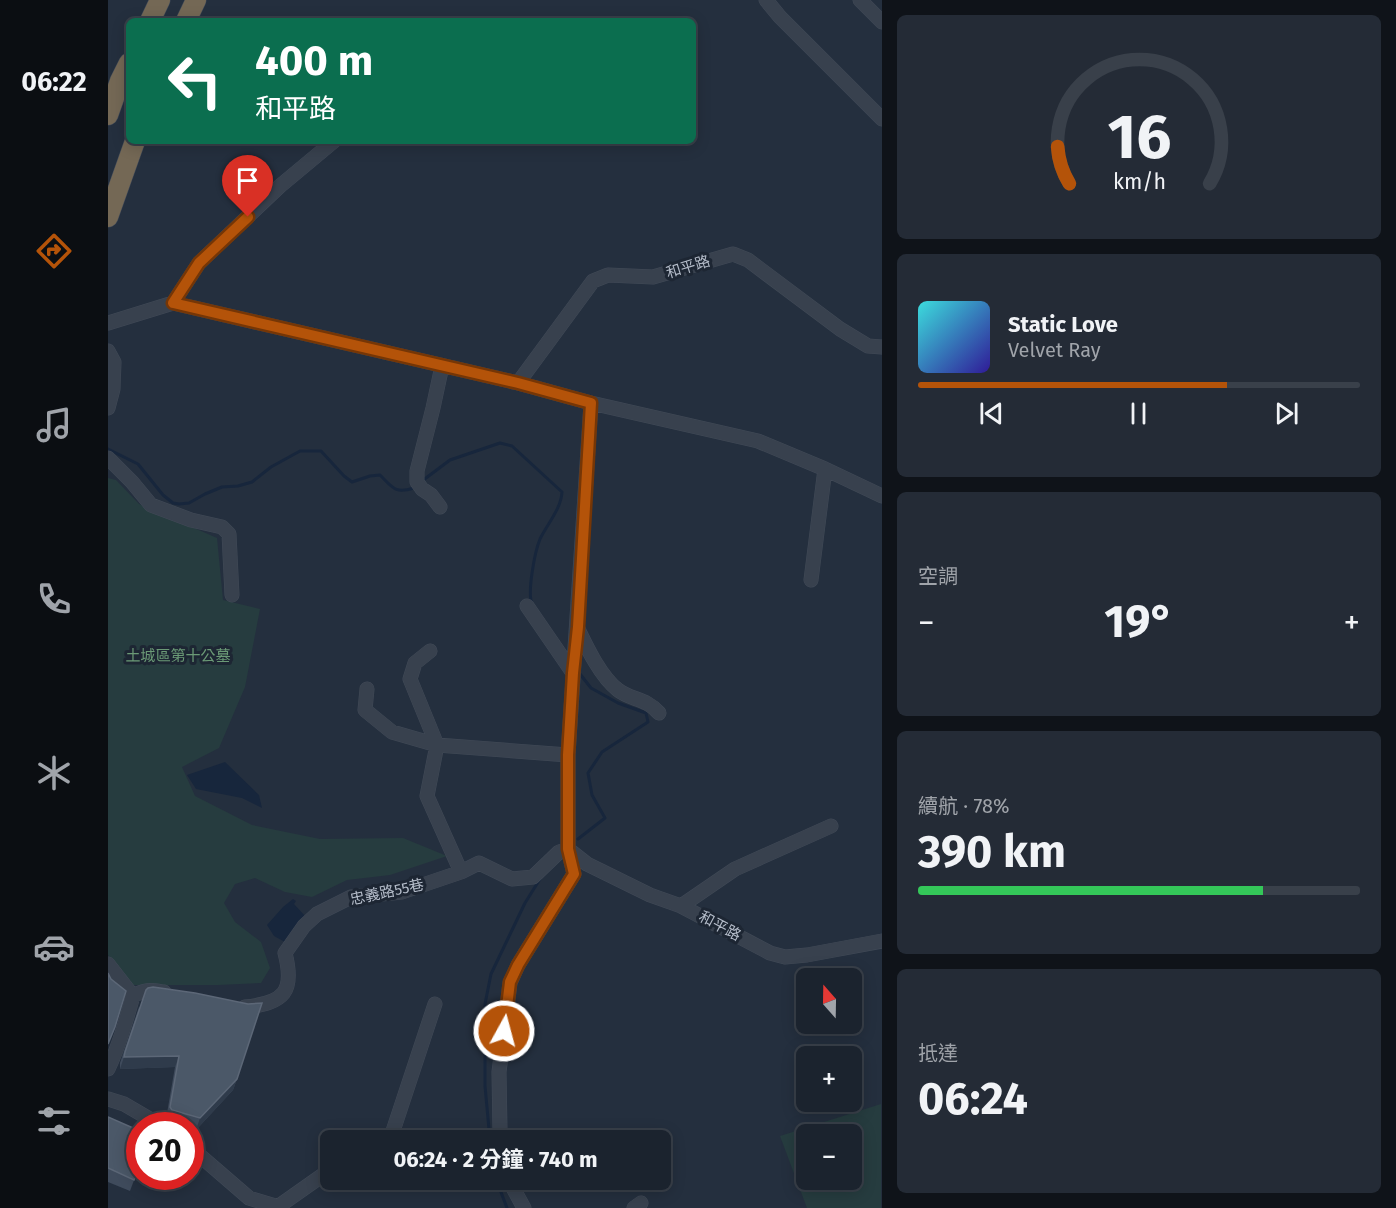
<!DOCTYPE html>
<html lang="zh-TW">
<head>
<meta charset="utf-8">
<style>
  body { margin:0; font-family:"Fira Sans","Noto Sans TC",sans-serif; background:#242b36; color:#f1f3f6; height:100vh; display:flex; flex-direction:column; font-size:22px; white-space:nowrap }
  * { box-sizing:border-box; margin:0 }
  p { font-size:20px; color:#a0a4aa }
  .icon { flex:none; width:33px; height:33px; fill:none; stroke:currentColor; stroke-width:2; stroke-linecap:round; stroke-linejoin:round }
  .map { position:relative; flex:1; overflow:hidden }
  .side { display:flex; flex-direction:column; gap:15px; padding:15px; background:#0f1319; width:514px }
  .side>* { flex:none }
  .guide { position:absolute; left:18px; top:18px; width:570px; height:126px; border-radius:9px; box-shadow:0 3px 15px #0003,0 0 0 2px #39404a; background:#0b6e4f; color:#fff; overflow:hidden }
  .needle { width:39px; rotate:340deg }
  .controls { position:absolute; left:688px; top:968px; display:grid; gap:12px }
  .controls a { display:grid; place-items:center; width:66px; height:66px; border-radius:9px; background:#1b232e; box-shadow:0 3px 15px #0003,0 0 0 2px #39404a; font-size:30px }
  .speed { position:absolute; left:18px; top:1112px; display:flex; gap:12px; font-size:30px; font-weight:700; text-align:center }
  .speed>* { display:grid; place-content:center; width:78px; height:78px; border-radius:50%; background:#1b232e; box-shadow:0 3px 15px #0003,0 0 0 2px #39404a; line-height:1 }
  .speed .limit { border:9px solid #d22; background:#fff; color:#111 }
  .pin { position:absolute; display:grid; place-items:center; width:51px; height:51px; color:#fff; margin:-62px -26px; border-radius:50% 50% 50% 0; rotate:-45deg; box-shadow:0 0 6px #0007 }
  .pin .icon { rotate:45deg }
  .me { position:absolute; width:66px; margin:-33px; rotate:7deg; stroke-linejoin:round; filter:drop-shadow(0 0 4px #0008) }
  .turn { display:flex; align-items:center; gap:21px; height:126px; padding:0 30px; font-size:27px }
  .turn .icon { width:78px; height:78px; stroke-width:2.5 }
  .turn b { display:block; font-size:42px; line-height:51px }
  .big { font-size:45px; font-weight:700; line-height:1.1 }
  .side .tile { flex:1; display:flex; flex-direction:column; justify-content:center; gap:9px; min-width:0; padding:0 21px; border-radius:9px; background:#242b36 }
  .side .dial { align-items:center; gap:0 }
  .dial svg { height:156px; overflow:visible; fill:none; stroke:#39404a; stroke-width:7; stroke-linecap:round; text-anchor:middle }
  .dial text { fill:#f1f3f6; stroke:none }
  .song { display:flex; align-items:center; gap:18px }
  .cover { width:72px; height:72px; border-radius:9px; background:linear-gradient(135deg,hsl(180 70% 55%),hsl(250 70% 35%)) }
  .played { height:6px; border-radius:3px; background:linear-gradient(90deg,#b45309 70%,#39404a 70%) }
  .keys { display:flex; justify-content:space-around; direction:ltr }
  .heat { display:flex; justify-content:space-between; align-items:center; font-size:33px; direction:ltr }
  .charge { height:9px; border-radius:4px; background:linear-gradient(90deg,#34c759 78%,#39404a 0) }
  .trip { position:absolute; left:212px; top:1130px; width:351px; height:60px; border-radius:9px; background:#1b232e; box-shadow:0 3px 15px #0003,0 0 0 2px #39404a; font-weight:700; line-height:60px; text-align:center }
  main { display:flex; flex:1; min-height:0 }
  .tab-bar { display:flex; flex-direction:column; width:108px; justify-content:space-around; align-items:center; background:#0b0e12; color:#a0a4aa }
  .tab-bar .icon { width:42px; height:42px }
  .tab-bar .active { color:#b45309 }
  .tab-bar b { font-size:27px; color:#f1f3f6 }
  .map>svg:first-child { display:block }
</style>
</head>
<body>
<main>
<nav class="tab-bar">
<b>06:22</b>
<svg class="icon active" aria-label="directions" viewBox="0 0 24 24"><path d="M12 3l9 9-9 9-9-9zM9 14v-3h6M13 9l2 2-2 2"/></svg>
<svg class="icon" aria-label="music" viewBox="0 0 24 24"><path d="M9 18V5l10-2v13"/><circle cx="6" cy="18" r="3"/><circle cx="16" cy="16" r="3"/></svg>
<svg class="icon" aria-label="phone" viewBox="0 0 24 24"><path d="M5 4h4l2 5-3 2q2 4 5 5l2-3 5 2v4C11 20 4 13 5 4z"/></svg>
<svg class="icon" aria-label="climate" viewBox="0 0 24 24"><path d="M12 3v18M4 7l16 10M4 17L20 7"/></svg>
<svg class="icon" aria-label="car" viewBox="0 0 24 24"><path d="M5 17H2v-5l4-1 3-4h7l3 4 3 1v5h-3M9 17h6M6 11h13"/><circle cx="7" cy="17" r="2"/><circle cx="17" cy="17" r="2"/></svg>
<svg class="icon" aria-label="filters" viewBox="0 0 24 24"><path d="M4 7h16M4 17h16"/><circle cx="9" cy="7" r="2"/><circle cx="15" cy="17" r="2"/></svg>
</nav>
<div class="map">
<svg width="774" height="1208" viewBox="0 0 774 1208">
  <rect width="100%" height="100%" fill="#242f3e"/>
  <!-- green -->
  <path fill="#263c3f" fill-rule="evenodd" d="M 0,478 L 8,480 L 31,504 L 109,538 L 115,600 L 152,609 L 137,687 L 111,748 L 74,767 L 87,796 L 144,825 L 212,839 L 295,838 L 339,856 L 282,875 L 239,880 L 204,897 L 177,892 L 147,878 L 127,884 L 116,903 L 127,922 L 153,942 L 162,968 L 153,983 L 110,985 L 23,985 L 0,955 Z
    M 773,1104 L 773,1208 L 699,1208 L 672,1136 ZM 699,1134 L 744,1134 L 744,1179 L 699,1179 Z"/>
  <!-- water -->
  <path fill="#17263c" d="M 117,762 L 151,795 L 154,808 L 134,798 L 88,789 L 79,775 Z
    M 185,899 L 188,901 L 186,904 L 197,916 L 177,942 L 166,936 L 159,925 L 175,907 Z"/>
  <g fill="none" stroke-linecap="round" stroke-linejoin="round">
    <!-- stream -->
    <path stroke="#17263c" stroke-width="3" d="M 0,449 L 30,464 L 55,495 L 65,503 L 71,504 L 81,503 L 97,494 L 114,487 L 130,486 L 144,482 L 163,467 L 192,451 L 213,451 L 236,476 L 244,482 L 262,476 L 272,475 C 285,488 287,494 306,488
      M 314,481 L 342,460 L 392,443 L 404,446 L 454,492 C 453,509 440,523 432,539 C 427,551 419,592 424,604
      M 470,839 L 497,818 L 484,795 L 480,773 L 494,752 L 540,722 L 538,713 L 510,703 L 483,688 L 472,674
      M 382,1140 L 377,1086 L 377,1004 L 383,974 L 417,903 L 432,879
      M 388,1179 L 399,1208"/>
    <!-- minor casing -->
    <g stroke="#414a57" stroke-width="15">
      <path id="minor" d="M 658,0 L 672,17 L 774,119
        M 752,0 L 774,22
        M 65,303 L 91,263 L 172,186 L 226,141
        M 0,323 L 65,303 L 410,383 L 483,403 L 650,441 L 717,469 L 774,496
        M 0,351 L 6,362 L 5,389 L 0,408
        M 410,383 L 485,281 L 500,275 L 545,277 L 625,254 L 640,260 L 732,329 L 760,346 L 774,347
        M 0,458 L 24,482 L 43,505 L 83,520 L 114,527 L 121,534 L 124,595
        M 332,507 L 323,495 L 314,489 L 309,482 L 309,471 L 325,408 L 334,366
        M 703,580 L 717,469
        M 419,606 L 465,673
        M 470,629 C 479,648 493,677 510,690 C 523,700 538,698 551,713
        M 322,651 L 307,663 L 302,679 L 329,745 L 460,755
        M 259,689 L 257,710 L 284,732 L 329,745 L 319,796 L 353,872 L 371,863 L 404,879 L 425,877 L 451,852 L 460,849
        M 460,849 L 479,864 L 542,895 L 573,906 L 662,953 L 677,957 L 699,955 L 774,941
        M 573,906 L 627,869 L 723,826
        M 0,964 L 25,996
        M 137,1007 C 176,1003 187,992 177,953 L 196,926 L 209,914 L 243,897 L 294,892 L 353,872
        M 0,1069 C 11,1046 18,1021 25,996 C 37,989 42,990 56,992
        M 0,1099 L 16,1104 L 52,1125
        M 282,1140 L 327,1004
        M 394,1140 L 392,1131 L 391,1072 L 402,983 L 410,965 L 466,874 L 460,849 L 460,755 L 483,403
        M 82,1147 L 141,1198 L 174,1208
        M 403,1179 L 404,1186 L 416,1208
        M 171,1206 L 222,1170
        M 526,1208 L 533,1203"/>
    </g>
    <!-- highway casing -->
    <g stroke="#434c59" stroke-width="21">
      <path id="highway" d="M 42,21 L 52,0
        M 78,21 L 88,0
        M 0,115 L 12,81 L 21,63
        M 0,217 L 27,141"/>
    </g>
    <!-- minor -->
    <use href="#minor" stroke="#38414e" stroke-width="14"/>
    <!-- highway -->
    <use href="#highway" stroke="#746855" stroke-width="20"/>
  </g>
  <!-- wall -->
  <path fill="#3f4b5c" d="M 31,1007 L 129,1079 L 125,1090 L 88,1130 L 82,1128 L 82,1125 L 71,1125 L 60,1122 L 58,1119 L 67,1067 L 12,1069 L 12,1063 Z
    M 0,1117 L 32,1131 L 32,1176 L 28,1175 L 22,1191 L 0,1182 Z"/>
  <!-- shaded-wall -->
  <path fill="#2f3b4b" d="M 71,1056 L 67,1067 L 12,1069 L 16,1057 Z
    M 129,1079 L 125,1090 L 88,1130 L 92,1118 Z
    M 32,1165 L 32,1176 L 28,1175 L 22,1191 Z"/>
  <!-- building -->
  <path fill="#4b5868" stroke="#5c6777" stroke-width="1.5" d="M 0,973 L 3,979 L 18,991 L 7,1027 L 0,1044 Z
    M 45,987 L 87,993 L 140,1004 L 154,1003 L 129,1079 L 92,1118 L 64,1110 L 62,1107 L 71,1056 L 16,1057 L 17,1052 L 38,990 L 40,988 Z
    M 0,1117 L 32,1131 L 32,1165 L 26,1180 L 0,1168 Z
    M 51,1121 L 58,1122 L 63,1125 L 50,1125 Z"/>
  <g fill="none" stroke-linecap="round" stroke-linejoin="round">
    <!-- route casing -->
    <g stroke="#753606" stroke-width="15">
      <path id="route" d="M 140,217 L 91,263 L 65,303 L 410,383 L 483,403 L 470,627 L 465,673 L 460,755 L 460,849 L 466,874 L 410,965 L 402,982 L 396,1031"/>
    </g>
    <!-- route -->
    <use href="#route" stroke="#b45309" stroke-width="10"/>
  </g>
  <g text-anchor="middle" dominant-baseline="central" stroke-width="6" stroke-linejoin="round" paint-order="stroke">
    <!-- street labels -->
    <g font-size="15" fill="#b4bcc9" stroke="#1d2633">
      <text transform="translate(580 267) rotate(-17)">和平路</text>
      <text transform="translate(279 892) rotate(-12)">忠義路55巷</text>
      <text transform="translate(612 926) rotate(28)">和平路</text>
    </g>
    <!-- park labels -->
    <g font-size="15" fill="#6b9a76" stroke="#1d2633">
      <text x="70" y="656">土城區第十公墓</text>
    </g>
  </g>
</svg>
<div class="controls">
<a><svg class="needle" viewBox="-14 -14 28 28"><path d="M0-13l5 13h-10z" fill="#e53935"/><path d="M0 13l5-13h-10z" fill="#a0a4aa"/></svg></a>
<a>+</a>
<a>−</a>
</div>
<div class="speed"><div class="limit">20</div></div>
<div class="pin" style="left:140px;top:217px;background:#d93025"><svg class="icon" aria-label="arrive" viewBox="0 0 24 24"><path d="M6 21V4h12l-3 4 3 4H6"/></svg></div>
<svg class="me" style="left:396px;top:1031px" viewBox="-20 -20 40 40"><circle r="17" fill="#b45309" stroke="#fff" stroke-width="3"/><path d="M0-11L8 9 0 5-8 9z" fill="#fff"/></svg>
<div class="trip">06:24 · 2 分鐘 · 740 m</div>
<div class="guide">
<div class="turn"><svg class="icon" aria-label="left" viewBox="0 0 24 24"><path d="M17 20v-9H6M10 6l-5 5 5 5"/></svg><div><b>400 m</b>和平路</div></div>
</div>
</div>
<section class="side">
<div class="tile dial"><svg viewBox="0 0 100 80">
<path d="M14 69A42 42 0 1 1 86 69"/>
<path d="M14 69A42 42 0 0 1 8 50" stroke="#b45309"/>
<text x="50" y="56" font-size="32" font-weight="700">16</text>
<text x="50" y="72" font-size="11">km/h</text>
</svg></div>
<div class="tile">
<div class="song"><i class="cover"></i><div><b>Static Love</b><p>Velvet Ray</p></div></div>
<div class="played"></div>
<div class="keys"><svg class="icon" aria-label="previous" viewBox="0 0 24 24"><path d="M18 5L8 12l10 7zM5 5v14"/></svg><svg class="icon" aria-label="pause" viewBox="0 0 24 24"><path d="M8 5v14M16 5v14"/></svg><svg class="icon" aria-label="next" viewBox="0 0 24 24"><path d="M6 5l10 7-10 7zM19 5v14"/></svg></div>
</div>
<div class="tile"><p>空調</p>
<div class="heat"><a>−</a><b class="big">19°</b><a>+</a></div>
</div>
<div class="tile"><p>續航 · 78%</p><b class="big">390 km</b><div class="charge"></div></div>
<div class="tile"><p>抵達</p><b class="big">06:24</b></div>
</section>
</main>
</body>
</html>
